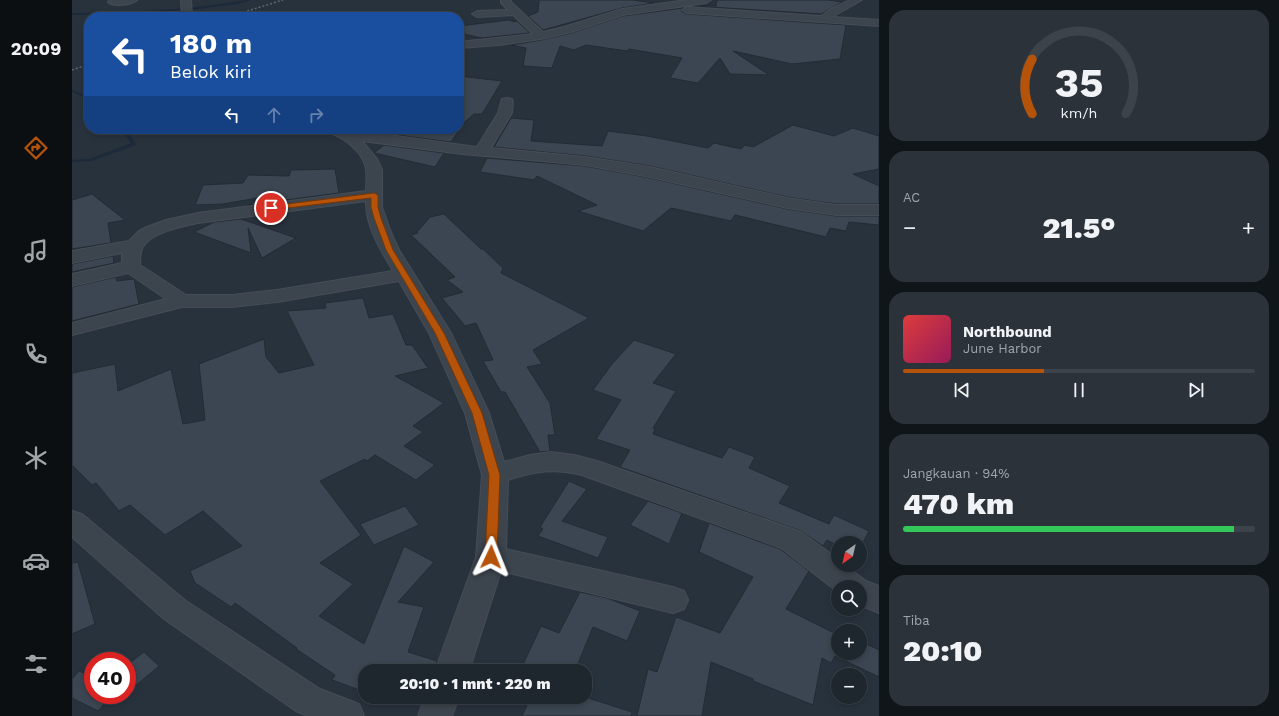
<!DOCTYPE html>
<html lang="id">
<head>
<meta charset="utf-8">
<style>
  body { margin:0; font-family:"Work Sans",sans-serif; background:#2b323a; color:#f1f3f6; height:100vh; display:flex; flex-direction:column; font-size:15px; white-space:nowrap }
  * { box-sizing:border-box; margin:0 }
  p { font-size:13px; color:#a1a5aa }
  .icon { flex:none; width:22px; height:22px; fill:none; stroke:currentColor; stroke-width:2; stroke-linecap:round; stroke-linejoin:round }
  .map { position:relative; flex:1; overflow:hidden }
  .panel { display:flex; flex-direction:column; gap:10px; padding:10px; background:#101519; width:400px }
  .panel>* { flex:none }
  .top-card { position:absolute; left:12px; top:12px; width:380px; height:122px; border-radius:16px; box-shadow:0 2px 6px #0003,0 0 0 1px #3c434a; background:#1a4fa0; color:#fff; overflow:hidden }
  .needle { width:26px; rotate:214deg }
  .controls { position:absolute; left:759px; top:536px; display:grid; gap:8px }
  .controls a { display:grid; place-items:center; width:36px; height:36px; border-radius:50%; background:#1e262e; box-shadow:0 2px 6px #0003,0 0 0 1px #3c434a; font-size:20px }
  .speed { position:absolute; left:12px; top:652px; display:flex; gap:8px; font-size:20px; font-weight:700; text-align:center }
  .speed>* { display:grid; place-content:center; width:52px; height:52px; border-radius:50%; background:#1e262e; box-shadow:0 2px 6px #0003,0 0 0 1px #3c434a; line-height:1 }
  .speed .limit { border:6px solid #d22; background:#fff; color:#111 }
  .pin { position:absolute; display:grid; place-items:center; width:34px; height:34px; color:#fff; margin:-17px; border:2px solid #fff; border-radius:50%; box-shadow:0 1px 4px #0007 }
  .me { position:absolute; width:44px; margin:-22px; rotate:2deg; stroke-linejoin:round; filter:drop-shadow(0 0 3px #0008) }
  .turn { display:flex; align-items:center; gap:14px; height:84px; padding:0 20px; font-size:18px }
  .turn .icon { width:52px; height:52px; stroke-width:2.5 }
  .turn b { display:block; font-size:28px; line-height:34px }
  .lanes { display:flex; align-items:center; height:38px; padding:0 20px; background:#0003; justify-content:center; gap:20px; direction:ltr }
  .lanes .off { opacity:.35 }
  .big { font-size:30px; font-weight:800; line-height:1.1 }
  .panel .card { flex:1; display:flex; flex-direction:column; justify-content:center; gap:6px; min-width:0; padding:0 14px; border-radius:16px; background:#2b323a }
  .panel .dial { align-items:center; gap:0 }
  .dial svg { height:104px; overflow:visible; fill:none; stroke:#3c434a; stroke-width:7; stroke-linecap:round; text-anchor:middle }
  .dial text { fill:#f1f3f6; stroke:none }
  .song { display:flex; align-items:center; gap:12px }
  .cover { width:48px; height:48px; border-radius:6px; background:linear-gradient(135deg,hsl(0 70% 55%),hsl(330 70% 35%)) }
  .played { height:4px; border-radius:2px; background:linear-gradient(90deg,#b45309 40%,#3c434a 40%) }
  .keys { display:flex; justify-content:space-around; direction:ltr }
  .heat { display:flex; justify-content:space-between; align-items:center; font-size:22px; direction:ltr }
  .charge { height:6px; border-radius:3px; background:linear-gradient(90deg,#34c759 94%,#3c434a 0) }
  .trip { position:absolute; left:286px; top:664px; width:234px; height:40px; border-radius:16px; background:#1e262e; box-shadow:0 2px 6px #0003,0 0 0 1px #3c434a; font-weight:800; line-height:40px; text-align:center }
  main { display:flex; flex:1; min-height:0 }
  .menu { display:flex; flex-direction:column; width:72px; justify-content:space-around; align-items:center; background:#0c0f12; color:#a1a5aa }
  .menu .icon { width:28px; height:28px }
  .menu .active { color:#b45309 }
  .menu b { font-size:18px; color:#f1f3f6 }
  .map>svg:first-child { display:block }
</style>
</head>
<body>
<main>
<nav class="menu">
<b>20:09</b>
<svg class="icon active" aria-label="directions" viewBox="0 0 24 24"><path d="M12 3l9 9-9 9-9-9zM9 14v-3h6M13 9l2 2-2 2"/></svg>
<svg class="icon" aria-label="music" viewBox="0 0 24 24"><path d="M9 18V5l10-2v13"/><circle cx="6" cy="18" r="3"/><circle cx="16" cy="16" r="3"/></svg>
<svg class="icon" aria-label="phone" viewBox="0 0 24 24"><path d="M5 4h4l2 5-3 2q2 4 5 5l2-3 5 2v4C11 20 4 13 5 4z"/></svg>
<svg class="icon" aria-label="climate" viewBox="0 0 24 24"><path d="M12 3v18M4 7l16 10M4 17L20 7"/></svg>
<svg class="icon" aria-label="car" viewBox="0 0 24 24"><path d="M5 17H2v-5l4-1 3-4h7l3 4 3 1v5h-3M9 17h6M6 11h13"/><circle cx="7" cy="17" r="2"/><circle cx="17" cy="17" r="2"/></svg>
<svg class="icon" aria-label="filters" viewBox="0 0 24 24"><path d="M4 7h16M4 17h16"/><circle cx="9" cy="7" r="2"/><circle cx="15" cy="17" r="2"/></svg>
</nav>
<div class="map">
<svg width="807" height="716" viewBox="0 0 807 716">
  <rect width="100%" height="100%" fill="#28323d"/>
  <g fill="none" stroke-linecap="round" stroke-linejoin="round">
    <!-- stream -->
    <path fill="#1c2a3a" fill-rule="evenodd" d="M 173,0 L 179,0 C 168,5 153,5 141,7 C 94,14 47,15 0,15 L 0,13 C 58,13 116,10 173,0 Z
      M 0,90 L 17,97 L 17,99 L 0,92 Z
      M 49,129 L 53,129 L 64,144 L 64,145 L 20,161 L 0,162 L 0,160 L 17,159 L 59,143 Z"/>
  </g>
  <!-- building -->
  <path fill="#3b4652" stroke="#232b34" d="M 467,0 L 561,0 L 582,3 L 550,8 L 471,30 L 456,16 L 466,12 Z
    M 645,0 L 756,0 L 770,2 L 749,14 L 623,6 L 644,6 Z
    M 611,8 L 609,11 L 615,14 L 774,25 L 768,59 L 720,64 L 661,51 L 697,75 L 658,74 L 648,58 L 626,83 L 598,78 L 610,58 L 557,49 L 555,51 L 514,45 L 502,50 L 488,46 L 480,68 L 451,66 L 454,48 L 439,45 L 469,40 L 499,33 L 551,16 Z
    M 437,20 L 442,22 L 445,21 L 458,33 L 410,38 L 387,33 L 387,26 Z
    M 387,76 L 430,81 L 410,114 L 402,114 L 387,127 Z
    M 439,118 L 462,120 L 459,141 L 530,146 L 536,131 L 575,136 L 636,148 L 642,143 L 669,149 L 673,145 L 681,147 L 721,125 L 762,136 L 781,128 L 807,136 L 807,169 L 781,174 L 807,186 L 807,204 L 764,204 L 715,197 L 578,166 L 513,156 L 422,147 Z
    M 334,129 L 388,129 L 379,142 L 326,135 Z
    M 312,145 L 372,153 L 363,167 L 302,153 Z
    M 415,158 L 513,166 L 578,178 L 715,209 L 764,216 L 807,216 L 807,225 L 777,222 L 774,231 L 758,228 L 754,237 L 663,215 L 659,221 L 599,208 L 571,231 L 506,211 L 525,205 L 465,176 L 462,180 L 408,172 Z
    M 263,169 L 267,193 L 176,205 L 191,197 L 151,204 L 123,205 L 131,185 L 171,183 L 176,175 L 217,176 L 219,170 Z
    M 20,194 L 53,220 L 36,223 L 39,243 L 0,249 L 0,200 Z
    M 372,214 L 409,249 L 411,249 L 431,268 L 429,273 L 517,318 L 461,350 L 470,364 L 455,367 L 478,403 L 483,435 L 476,435 L 478,451 L 468,452 L 433,392 L 429,392 L 411,361 L 421,360 L 404,323 L 393,326 L 370,298 L 391,292 L 375,280 L 383,277 L 339,235 L 346,233 L 345,232 L 358,217 Z
    M 168,219 L 172,220 L 224,238 L 190,258 L 176,228 L 179,253 L 122,232 L 142,222 Z
    M 41,256 L 42,263 L 0,272 L 0,264 Z
    M 44,277 L 45,281 L 62,279 L 67,304 L 0,321 L 0,287 Z
    M 291,298 L 297,318 L 321,314 L 334,345 L 340,345 L 356,368 L 323,376 L 372,403 L 341,426 L 351,432 L 332,446 L 363,465 L 344,480 L 303,455 L 295,461 L 293,459 L 248,481 L 289,535 L 248,563 L 281,584 L 247,616 L 292,644 L 332,546 L 362,562 L 326,602 L 352,607 L 336,652 L 365,661 L 362,671 L 293,671 L 293,692 L 260,680 L 263,675 L 224,649 L 225,648 L 163,603 L 159,607 L 123,583 L 118,571 L 170,546 L 131,511 L 93,535 L 58,505 L 47,511 L 24,483 L 20,485 L 0,465 L 0,373 L 43,364 L 46,391 L 99,369 L 111,424 L 133,420 L 127,364 L 192,339 L 194,357 L 207,373 L 242,365 L 215,311 L 254,308 L 253,303 Z
    M 562,340 L 604,354 L 581,383 L 604,391 L 581,428 L 583,429 L 581,434 L 650,458 L 657,447 L 683,457 L 677,468 L 718,486 L 707,503 L 757,524 L 762,515 L 797,531 L 788,548 L 788,543 L 766,543 L 766,546 L 755,540 L 751,546 L 729,531 L 548,467 L 558,450 L 524,439 L 549,400 L 521,390 L 540,364 Z
    M 497,481 L 515,489 L 490,521 L 536,537 L 526,558 L 466,536 L 471,529 L 468,527 Z
    M 576,501 L 610,513 L 597,544 L 558,525 Z
    M 333,506 L 347,525 L 302,545 L 288,524 Z
    M 637,523 L 708,549 L 737,571 L 714,609 L 766,635 L 766,653 L 788,653 L 788,641 L 807,650 L 807,677 L 763,656 L 759,663 L 750,658 L 741,705 L 681,681 L 681,679 L 639,662 L 630,716 L 565,716 L 576,669 L 585,672 L 604,617 L 648,633 L 681,577 L 627,552 Z
    M 6,562 L 23,624 L 0,634 L 0,563 Z
    M 508,592 L 535,598 L 568,611 L 555,641 L 521,627 L 503,671 L 448,671 L 469,626 L 487,633 Z
    M 72,652 L 87,666 L 55,693 L 55,665 Z
    M 7,671 L 21,677 L 21,695 L 40,695 L 26,711 L 0,698 L 0,679 Z
    M 434,697 L 513,697 L 560,712 L 559,716 L 450,716 L 455,705 Z"/>
  <g fill="none" stroke-linecap="round" stroke-linejoin="round">
    <!-- minor casing -->
    <g stroke="#454d56" stroke-width="2">
      <path id="minor" d="M 38,0 L 65,0 C 60,5 41,7 36,2 Z
        M 109,0 L 119,0 L 120,17 L 110,17 Z
        M 429,0 L 439,0 L 439,2 L 471,32 L 492,27 L 550,9 L 615,0 L 639,0 L 634,3 L 551,15 L 499,32 L 469,39 L 427,45 L 387,48 L 387,42 L 461,34 L 441,15 L 405,17 L 400,14 L 405,11 L 436,10 L 429,3 Z
        M 778,0 L 790,0 L 760,17 L 807,20 L 807,26 L 615,13 L 610,10 L 615,7 L 749,16 L 759,9 Z
        M 435,98 L 440,99 L 441,102 L 440,113 L 419,148 L 513,157 L 578,167 L 715,198 L 764,205 L 807,205 L 807,215 L 764,215 L 715,208 L 578,177 L 513,165 L 390,154 L 290,141 L 305,159 L 310,170 L 310,207 L 318,230 L 327,250 L 379,333 L 417,413 L 432,462 L 458,455 L 478,452 L 502,455 L 525,461 L 729,532 L 766,559 L 766,565 L 773,565 L 794,581 L 807,586 L 807,613 L 788,605 L 788,587 L 766,587 L 766,592 L 709,548 L 510,475 C 482,468 463,471 436,480 L 434,549 L 601,587 L 612,591 L 616,600 L 612,609 L 601,613 L 429,571 L 397,671 L 363,671 L 404,557 L 410,475 L 393,413 L 357,333 L 327,281 L 205,302 L 160,307 L 110,307 L 0,335 L 0,323 L 94,299 L 56,273 L 0,286 L 0,274 L 50,263 L 50,253 L 0,263 L 0,251 L 57,241 L 67,231 L 75,227 L 94,220 L 126,213 L 294,191 C 294,184 295,176 294,169 C 292,156 279,143 267,137 C 262,134 257,134 254,129 L 273,129 L 405,147 L 426,113 L 430,99 ZM 294,201 C 293,225 309,251 321,271 L 205,290 L 160,295 L 114,295 L 68,265 C 68,260 68,254 70,249 C 76,233 111,226 126,223 Z
        M 0,511 L 10,514 L 114,601 L 248,689 L 287,704 L 292,716 L 235,716 L 224,711 L 92,619 L 0,537 Z
        M 353,697 L 387,697 L 380,716 L 346,716 Z"/>
    </g>
    <!-- minor -->
    <use href="#minor" fill="#3c444d" fill-rule="evenodd"/>
    <!-- rail -->
    <path stroke="#5e6873" stroke-width="1.5" stroke-dasharray="2 2" stroke-linecap="butt" d="M 156,17 L 211,0
      M 0,70 L 17,64"/>
  </g>
  <!-- route -->
  <path fill="#b45309" stroke="#753606" d="M 302,193 L 306,195 L 306,207 L 309,218 L 321,250 L 372,333 L 410,413 L 428,475 L 425,557 L 423,560 L 419,561 L 415,560 L 413,557 L 417,475 L 400,413 L 363,333 L 314,250 L 302,218 L 299,207 L 299,198 L 199,210 L 196,208 L 199,206 Z"/>
</svg>
<div class="controls">
<a><svg class="needle" viewBox="-14 -14 28 28"><path d="M0-13l5 13h-10z" fill="#e53935"/><path d="M0 13l5-13h-10z" fill="#a1a5aa"/></svg></a>
<a><svg class="icon" aria-label="search" viewBox="0 0 24 24"><circle cx="10" cy="10" r="6"/><path d="M15 15l6 6"/></svg></a>
<a>+</a>
<a>−</a>
</div>
<div class="speed"><div class="limit">40</div></div>
<div class="pin" style="left:199px;top:208px;background:#d93025"><svg class="icon" aria-label="arrive" viewBox="0 0 24 24"><path d="M6 21V4h12l-3 4 3 4H6"/></svg></div>
<svg class="me" style="left:419px;top:557px" viewBox="-20 -20 40 40"><path d="M0-17L14 15 0 8-14 15z" fill="#b45309" stroke="#fff" stroke-width="4"/></svg>
<div class="trip">20:10 · 1 mnt · 220 m</div>
<div class="top-card">
<div class="turn"><svg class="icon" aria-label="left" viewBox="0 0 24 24"><path d="M17 20v-9H6M10 6l-5 5 5 5"/></svg><div><b>180 m</b>Belok kiri</div></div>
<div class="lanes"><svg class="icon" aria-label="left" viewBox="0 0 24 24"><path d="M17 20v-9H6M10 6l-5 5 5 5"/></svg><svg class="icon off" aria-label="ahead" viewBox="0 0 24 24"><path d="M12 20V5M6 11l6-6 6 6"/></svg><svg class="icon off" aria-label="right" viewBox="0 0 24 24"><path d="M7 20v-9h11M14 6l5 5-5 5"/></svg></div>
</div>
</div>
<section class="panel">
<div class="card dial"><svg viewBox="0 0 100 80">
<path d="M14 69A42 42 0 1 1 86 69"/>
<path d="M14 69A42 42 0 0 1 14 27" stroke="#b45309"/>
<text x="50" y="56" font-size="32" font-weight="700">35</text>
<text x="50" y="72" font-size="11">km/h</text>
</svg></div>
<div class="card"><p>AC</p>
<div class="heat"><a>−</a><b class="big">21.5°</b><a>+</a></div>
</div>
<div class="card">
<div class="song"><i class="cover"></i><div><b>Northbound</b><p>June Harbor</p></div></div>
<div class="played"></div>
<div class="keys"><svg class="icon" aria-label="previous" viewBox="0 0 24 24"><path d="M18 5L8 12l10 7zM5 5v14"/></svg><svg class="icon" aria-label="pause" viewBox="0 0 24 24"><path d="M8 5v14M16 5v14"/></svg><svg class="icon" aria-label="next" viewBox="0 0 24 24"><path d="M6 5l10 7-10 7zM19 5v14"/></svg></div>
</div>
<div class="card"><p>Jangkauan · 94%</p><b class="big">470 km</b><div class="charge"></div></div>
<div class="card"><p>Tiba</p><b class="big">20:10</b></div>
</section>
</main>
</body>
</html>
